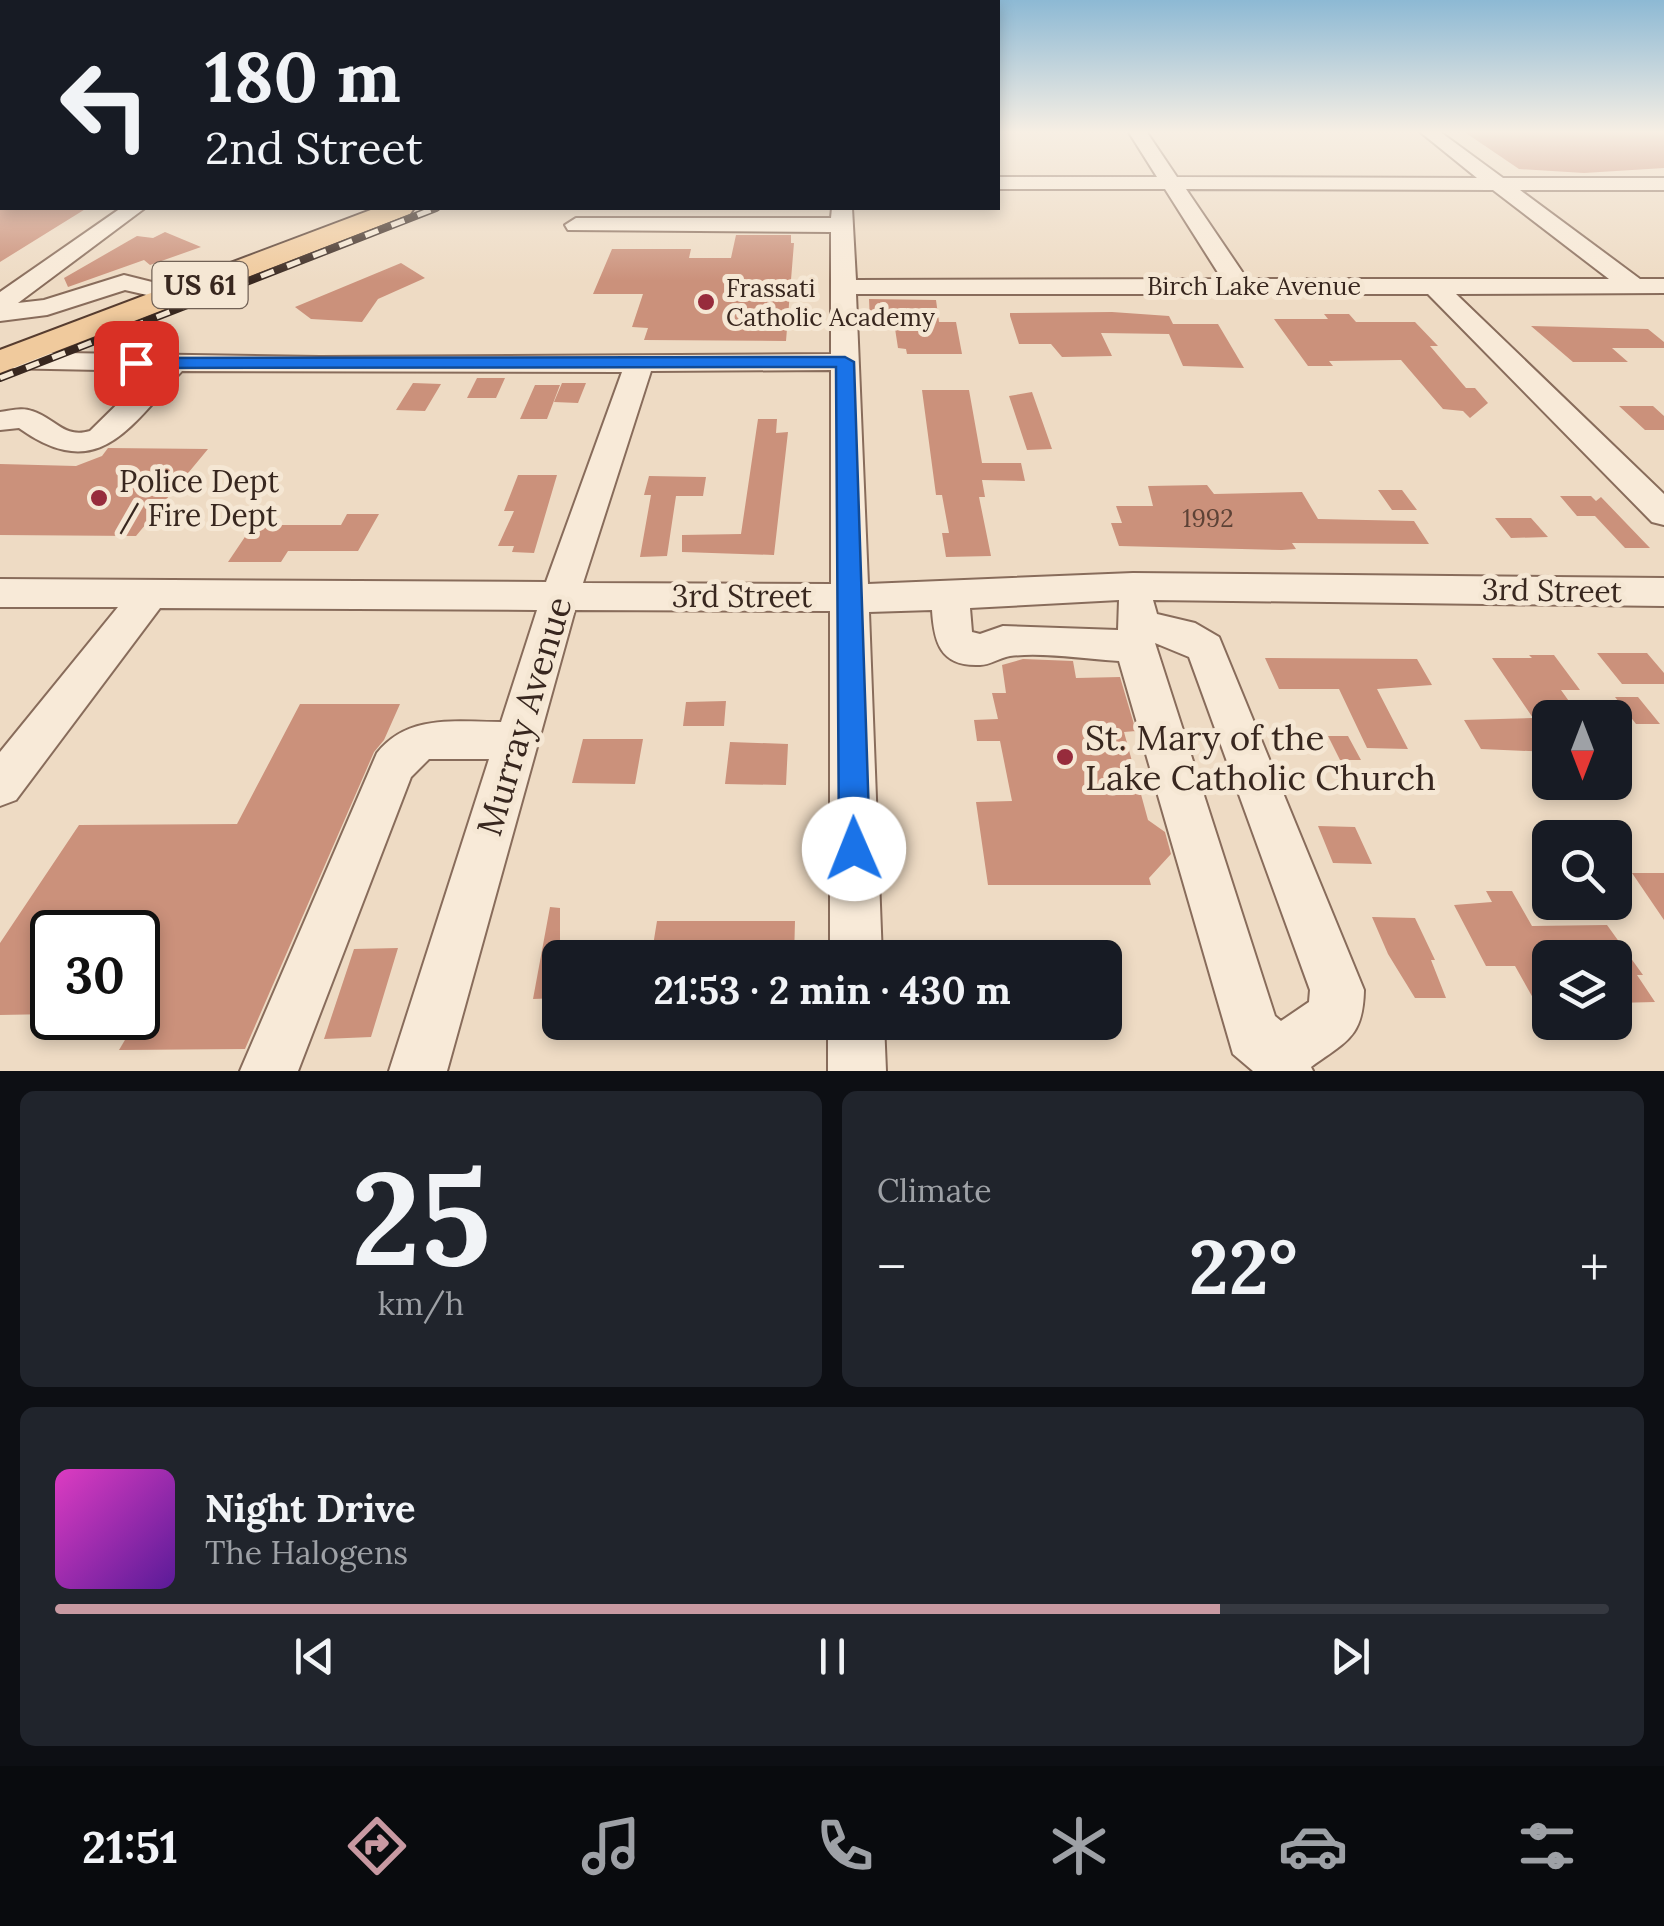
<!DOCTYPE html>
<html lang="en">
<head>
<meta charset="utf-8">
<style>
  body { margin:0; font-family:Lora,serif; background:#20242c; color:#f1f3f6; height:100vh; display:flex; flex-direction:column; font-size:38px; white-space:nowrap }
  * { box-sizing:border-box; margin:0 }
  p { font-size:32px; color:#9ea1a6 }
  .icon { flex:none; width:55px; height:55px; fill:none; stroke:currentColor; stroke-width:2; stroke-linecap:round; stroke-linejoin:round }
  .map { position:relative; height:1071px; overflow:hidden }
  .side { display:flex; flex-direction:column; gap:20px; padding:20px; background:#0d0f14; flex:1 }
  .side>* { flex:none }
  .banner { position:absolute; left:0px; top:0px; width:1000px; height:210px; box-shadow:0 5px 15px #0003; background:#171b24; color:#f1f3f6; overflow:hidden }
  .needle { width:65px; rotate:180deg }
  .fabs { position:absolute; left:1532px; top:700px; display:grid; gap:20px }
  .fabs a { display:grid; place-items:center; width:100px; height:100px; border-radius:15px; background:#171b24; box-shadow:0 5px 15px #0003; font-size:50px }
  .speed { position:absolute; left:30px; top:910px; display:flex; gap:20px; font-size:50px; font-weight:700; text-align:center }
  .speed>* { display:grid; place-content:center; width:130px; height:130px; border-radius:50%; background:#171b24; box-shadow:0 5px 15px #0003; line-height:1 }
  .speed .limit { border:5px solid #111; border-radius:15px; background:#fff; color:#111 }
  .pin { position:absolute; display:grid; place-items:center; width:85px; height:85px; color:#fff; margin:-42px; border-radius:20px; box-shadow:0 5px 15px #0006 }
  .me { position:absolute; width:110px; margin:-55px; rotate:359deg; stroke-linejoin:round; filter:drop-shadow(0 0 8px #0008) }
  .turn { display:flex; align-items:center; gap:35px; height:210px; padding:0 40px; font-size:45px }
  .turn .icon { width:130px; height:130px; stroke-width:2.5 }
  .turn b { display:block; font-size:70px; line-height:85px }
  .big { font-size:75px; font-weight:700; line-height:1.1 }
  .side .widget { flex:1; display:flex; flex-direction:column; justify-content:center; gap:15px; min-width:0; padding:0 35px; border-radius:15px; background:#20242c }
  .side .dial { align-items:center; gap:0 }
  .dial b { font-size:130px; line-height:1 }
  .song { display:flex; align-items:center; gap:30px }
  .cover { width:120px; height:120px; border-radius:15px; background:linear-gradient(135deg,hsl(310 70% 55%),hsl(270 70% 35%)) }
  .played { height:10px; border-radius:5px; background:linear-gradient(90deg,#c899a2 75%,#363941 75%) }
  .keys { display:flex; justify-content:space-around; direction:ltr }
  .heat { display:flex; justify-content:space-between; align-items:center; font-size:55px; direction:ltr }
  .side .tiles { flex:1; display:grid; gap:20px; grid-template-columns:1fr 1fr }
  .widget:last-child { grid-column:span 2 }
  .trip { position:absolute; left:542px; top:940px; width:580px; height:100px; border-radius:15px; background:#171b24; box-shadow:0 5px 15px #0003; font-weight:700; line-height:100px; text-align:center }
  .tab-bar { display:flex; height:160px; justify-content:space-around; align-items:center; background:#090b0e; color:#9ea1a6 }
  .tab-bar .icon { width:70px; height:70px }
  .tab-bar .selected { color:#c899a2 }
  .tab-bar b { font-size:45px; color:#f1f3f6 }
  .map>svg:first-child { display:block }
</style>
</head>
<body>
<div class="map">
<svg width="1664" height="1071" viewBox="0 0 1664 1071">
  <rect width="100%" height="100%" fill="#eedbc4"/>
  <!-- building -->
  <path fill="#cb917b" d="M 1463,131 L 1664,131 L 1664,168 L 1584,173 L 1519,169 Z
    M 0,208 L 87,208 L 0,262 Z
    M 165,232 L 201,247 L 150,265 L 144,260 L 68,287 L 64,278 L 137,236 L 153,238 Z
    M 736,235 L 791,235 L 791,243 L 794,243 L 786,341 L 644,340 L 648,328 L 632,327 L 643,294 L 593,294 L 612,249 L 691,249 L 689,258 L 731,258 Z
    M 401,263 L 425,278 L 378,299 L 362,322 L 311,319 L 295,307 Z
    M 869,299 L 936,300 L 939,322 L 956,322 L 962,354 L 907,354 L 906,349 L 898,348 L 894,322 L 870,322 Z
    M 1112,312 L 1169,316 L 1173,324 L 1218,324 L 1244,368 L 1183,366 L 1169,334 L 1101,333 L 1112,356 L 1062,357 L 1051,344 L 1019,344 L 1010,316 L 1010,313 Z
    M 1324,314 L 1349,314 L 1356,322 L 1415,322 L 1438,346 L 1430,346 L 1466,388 L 1475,388 L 1488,403 L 1470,418 L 1463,411 L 1443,409 L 1401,360 L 1329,361 L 1333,366 L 1308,366 L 1274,319 L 1328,319 Z
    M 1531,326 L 1648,329 L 1664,342 L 1664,348 L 1612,348 L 1628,362 L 1573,362 Z
    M 477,378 L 505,378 L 496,398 L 467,398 Z
    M 413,383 L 441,384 L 425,411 L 396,410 Z
    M 562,383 L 586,383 L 578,403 L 554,402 Z
    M 535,385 L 560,385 L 547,419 L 520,419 Z
    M 922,390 L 969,390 L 982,463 L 1021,463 L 1025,481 L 982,480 L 985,497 L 979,497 L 991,556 L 946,557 L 942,533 L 949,533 L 942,495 L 936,495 Z
    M 1032,392 L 1052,449 L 1027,450 L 1009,396 Z
    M 1619,406 L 1653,406 L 1664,416 L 1664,430 L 1645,430 Z
    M 758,419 L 777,419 L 776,433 L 788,432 L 774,555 L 682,552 L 682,535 L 741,534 Z
    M 108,448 L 208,449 L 136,536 L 0,535 L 0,464 L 76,466 L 102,456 Z
    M 518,475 L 557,475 L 534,553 L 512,552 L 514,546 L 498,546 L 514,511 L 504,511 Z
    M 649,476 L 706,477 L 703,496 L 676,496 L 667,556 L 640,557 L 651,495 L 644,495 Z
    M 1207,485 L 1214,494 L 1302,492 L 1318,519 L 1414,521 L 1429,544 L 1292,543 L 1296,549 L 1282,550 L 1119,546 L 1111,523 L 1122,523 L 1116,506 L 1153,506 L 1148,486 Z
    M 1378,490 L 1402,490 L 1417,510 L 1392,510 Z
    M 1560,496 L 1591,496 L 1596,501 L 1601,497 L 1650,548 L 1625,548 L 1595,516 L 1577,516 Z
    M 347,514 L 379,514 L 358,551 L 288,551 L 281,562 L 228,562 L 253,525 L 341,525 Z
    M 1495,518 L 1531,518 L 1548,537 L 1511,538 Z
    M 1597,653 L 1647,653 L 1664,673 L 1664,684 L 1622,684 Z
    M 1529,655 L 1554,655 L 1580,690 L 1561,690 L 1576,711 L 1550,711 L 1550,752 L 1481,749 L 1464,720 L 1533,718 L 1492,658 L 1532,658 Z
    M 1265,658 L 1417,659 L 1432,685 L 1377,689 L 1408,749 L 1367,748 L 1339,689 L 1279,689 Z
    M 1023,659 L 1073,661 L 1076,678 L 1120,677 L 1136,731 L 1124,732 L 1148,820 L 1165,832 L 1171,854 L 1149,878 L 1151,885 L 988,885 L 976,802 L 1012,801 L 1000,741 L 977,741 L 974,720 L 998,719 L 992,693 L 1006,693 L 1002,665 Z
    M 1615,697 L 1638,697 L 1660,724 L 1636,724 Z
    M 726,701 L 724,726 L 683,726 L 686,702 Z
    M 300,704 L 400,704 L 384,740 L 374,752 L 245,1049 L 119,1050 L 138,1018 L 138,932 L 52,932 L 52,1014 L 0,1015 L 0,943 L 79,825 L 237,824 Z
    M 1328,736 L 1348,736 L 1361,760 L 1340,760 Z
    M 583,739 L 643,739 L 635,784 L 572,783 Z
    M 730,742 L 788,744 L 786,785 L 725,784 Z
    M 1318,826 L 1355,827 L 1372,864 L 1333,863 Z
    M 1632,873 L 1664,873 L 1664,920 Z
    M 1486,891 L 1512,891 L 1532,926 L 1607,925 L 1643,975 L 1637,975 L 1655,1002 L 1615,1003 L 1615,958 L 1550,958 L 1550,998 L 1533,998 L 1515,966 L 1486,966 L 1454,905 L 1492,902 Z
    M 550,907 L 560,908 L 560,998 L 533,999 Z
    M 1372,917 L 1415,918 L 1435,960 L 1431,960 L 1446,998 L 1415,998 L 1388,954 Z
    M 657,921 L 795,921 L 794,958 L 651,958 Z
    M 398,948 L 371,1037 L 324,1039 L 354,949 Z"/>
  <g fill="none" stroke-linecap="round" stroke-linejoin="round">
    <!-- minor casing -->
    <g stroke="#886c5b" stroke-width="4">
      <path id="minor" d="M 1128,131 L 1146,131 L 1177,177 L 1477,178 L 1419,131 L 1439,131 L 1503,178 L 1664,178 L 1664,190 L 1520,190 L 1640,279 L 1664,279 L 1664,293 L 1456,294 L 1664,494 L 1664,525 L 1652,522 L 1428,294 L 856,294 L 868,584 L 1133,573 L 1664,578 L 1664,606 L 1153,600 L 1157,614 L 1195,623 L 1219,637 L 1364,990 C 1363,1037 1347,1041 1311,1067 L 1313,1071 L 1253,1071 L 1233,1054 L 1119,661 C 1084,659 1044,652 1010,656 C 999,658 990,665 980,665 C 940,667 934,642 932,610 L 869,612 L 882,958 L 830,958 L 830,611 L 575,610 L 447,1071 L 389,1071 L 489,759 L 429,759 L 411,777 L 298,1071 L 240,1071 L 377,753 C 408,714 455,722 501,722 L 537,610 L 160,608 L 16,800 L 0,806 L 0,752 L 118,607 L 0,607 L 0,579 L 546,582 L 622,372 L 182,371 C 129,427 99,485 19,428 L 0,430 L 0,412 C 10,411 22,407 32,411 C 55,418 64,439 90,431 L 151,371 L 0,368 L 0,352 L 320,357 L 831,354 L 831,232 L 568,230 L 565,225 L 576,218 L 831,218 L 832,208 L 852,208 L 856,280 L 1222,279 L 1165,189 L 998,189 L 998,177 L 1157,177 ZM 1186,189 L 1493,190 L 1609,279 L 1247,279 ZM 831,370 L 831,584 L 583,583 L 651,371 ZM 1119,600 L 1118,630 L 1003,626 L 980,634 L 972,632 L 970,608 ZM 1155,643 L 1189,657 L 1310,990 L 1309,1002 L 1281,1021 L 1275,1016 Z
        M 2,135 L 2,148 L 0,149 L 0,136 Z
        M 121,208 L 145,208 L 18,303 L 44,300 L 124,275 L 156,283 L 159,288 L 156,293 L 147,295 L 125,290 L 47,315 L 0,321 L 0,292 Z
        M 828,1022 L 884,1022 L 886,1071 L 828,1071 Z"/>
    </g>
    <!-- major casing -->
    <g stroke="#563c2f" stroke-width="4">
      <path id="major" d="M 376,208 L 414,208 L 410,214 L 0,373 L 0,350 Z"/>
    </g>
    <!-- minor -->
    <use href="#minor" fill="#f8ead8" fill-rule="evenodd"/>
    <!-- major -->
    <use href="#major" fill="#f0ca9d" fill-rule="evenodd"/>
    <!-- rail casing -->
    <g stroke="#38271f" stroke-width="8">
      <path id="rail" d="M 0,378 L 436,208"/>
    </g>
    <!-- rail -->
    <use href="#rail" stroke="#f5e7d4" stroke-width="5" stroke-dasharray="14" stroke-linecap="butt"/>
  </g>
  <!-- sky -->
  <linearGradient id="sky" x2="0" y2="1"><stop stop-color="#8db9d4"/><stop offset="0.47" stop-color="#f7efe4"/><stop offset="1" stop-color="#f7efe4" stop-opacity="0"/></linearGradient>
  <rect width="1664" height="281" fill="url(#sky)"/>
  <!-- route -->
  <path fill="#1a73e8" stroke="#114b97" stroke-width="2.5" d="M 845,357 L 854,362 L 870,849 L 865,859 L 854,863 L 843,859 L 839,849 L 836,367 L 136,368 L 127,363 L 136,358 Z"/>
  <!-- markers -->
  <g fill="#972c3c" stroke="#f5e7d4" stroke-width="4">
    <circle cx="706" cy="302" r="10"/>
    <circle cx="99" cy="498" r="10"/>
    <circle cx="1065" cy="757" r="10"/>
  </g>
  <g text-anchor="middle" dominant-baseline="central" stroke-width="10" stroke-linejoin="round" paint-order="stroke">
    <!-- far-street labels -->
    <g font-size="25" fill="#38271f" stroke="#f5e7d4">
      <text x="1254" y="286">Birch Lake Avenue</text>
    </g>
    <!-- far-poi labels -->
    <g font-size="25" fill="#38271f" stroke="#f5e7d4" text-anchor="start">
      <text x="726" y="288">Frassati<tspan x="726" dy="29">Catholic Academy</tspan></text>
    </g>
    <!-- number labels -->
    <g font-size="25" fill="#5d4236">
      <text x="1208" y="518">1992</text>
    </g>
    <!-- shield labels -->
    <rect fill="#f5e7d4" stroke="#716155" stroke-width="2.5" x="152.5" y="262" width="95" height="46" rx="8"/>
    <g font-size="28" font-weight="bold" fill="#38271f">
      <text x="200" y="285">US 61</text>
    </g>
    <!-- poi labels -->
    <g font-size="30" fill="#38271f" stroke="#f5e7d4" text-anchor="start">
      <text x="119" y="481">Police Dept<tspan x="119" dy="34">/ Fire Dept</tspan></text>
    </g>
    <!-- street labels -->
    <g font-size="30" fill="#38271f" stroke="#f5e7d4">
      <text transform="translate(1552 590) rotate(1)">3rd Street</text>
      <text x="742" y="596">3rd Street</text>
    </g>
    <!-- near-street labels -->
    <g font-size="35" fill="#38271f" stroke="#f5e7d4">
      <text transform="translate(524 716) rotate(-73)">Murray Avenue</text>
    </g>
    <!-- near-poi labels -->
    <g font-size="35" fill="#38271f" stroke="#f5e7d4" text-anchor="start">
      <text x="1085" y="737">St. Mary of the<tspan x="1085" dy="40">Lake Catholic Church</tspan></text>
    </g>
  </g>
</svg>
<div class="fabs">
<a><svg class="needle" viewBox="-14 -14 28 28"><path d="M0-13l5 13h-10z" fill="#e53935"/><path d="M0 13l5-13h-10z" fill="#9ea1a6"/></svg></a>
<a><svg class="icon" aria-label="search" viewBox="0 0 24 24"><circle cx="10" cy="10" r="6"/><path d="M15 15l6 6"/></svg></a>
<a><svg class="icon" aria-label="layers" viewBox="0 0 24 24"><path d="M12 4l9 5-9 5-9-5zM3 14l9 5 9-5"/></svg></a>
</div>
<div class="speed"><div class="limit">30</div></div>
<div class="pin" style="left:136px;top:363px;background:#d93025"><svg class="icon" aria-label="arrive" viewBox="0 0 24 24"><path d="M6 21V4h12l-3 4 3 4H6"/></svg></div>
<svg class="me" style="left:854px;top:849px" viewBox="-20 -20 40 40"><circle r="19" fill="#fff"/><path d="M0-13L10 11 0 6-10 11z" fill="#1a73e8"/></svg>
<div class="trip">21:53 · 2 min · 430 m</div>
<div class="banner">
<div class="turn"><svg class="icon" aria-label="left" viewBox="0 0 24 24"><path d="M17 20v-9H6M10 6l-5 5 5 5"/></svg><div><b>180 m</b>2nd Street</div></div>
</div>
</div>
<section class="side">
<div class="tiles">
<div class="widget dial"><b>25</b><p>km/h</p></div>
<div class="widget"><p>Climate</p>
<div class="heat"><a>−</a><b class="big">22°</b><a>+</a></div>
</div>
<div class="widget">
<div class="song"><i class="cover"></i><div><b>Night Drive</b><p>The Halogens</p></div></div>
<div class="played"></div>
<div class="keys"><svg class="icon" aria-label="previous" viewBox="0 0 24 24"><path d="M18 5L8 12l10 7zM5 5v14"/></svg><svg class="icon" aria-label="pause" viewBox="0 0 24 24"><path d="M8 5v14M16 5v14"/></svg><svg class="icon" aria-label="next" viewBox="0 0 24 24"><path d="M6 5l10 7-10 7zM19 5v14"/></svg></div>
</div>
</div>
</section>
<nav class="tab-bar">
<b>21:51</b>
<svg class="icon selected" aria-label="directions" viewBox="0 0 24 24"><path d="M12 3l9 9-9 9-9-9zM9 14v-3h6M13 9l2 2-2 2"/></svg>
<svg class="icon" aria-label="music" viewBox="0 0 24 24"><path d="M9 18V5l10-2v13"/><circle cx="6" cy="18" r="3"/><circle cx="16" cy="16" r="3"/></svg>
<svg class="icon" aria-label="phone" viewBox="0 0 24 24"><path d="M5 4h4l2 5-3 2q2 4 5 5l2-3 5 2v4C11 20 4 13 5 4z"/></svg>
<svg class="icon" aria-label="climate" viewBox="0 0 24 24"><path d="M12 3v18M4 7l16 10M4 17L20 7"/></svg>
<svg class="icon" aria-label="car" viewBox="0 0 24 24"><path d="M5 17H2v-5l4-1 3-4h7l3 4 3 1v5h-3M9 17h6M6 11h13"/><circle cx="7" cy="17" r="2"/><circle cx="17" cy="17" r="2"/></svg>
<svg class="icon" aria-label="filters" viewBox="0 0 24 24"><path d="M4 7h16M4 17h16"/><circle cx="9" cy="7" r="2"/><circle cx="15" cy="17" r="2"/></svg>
</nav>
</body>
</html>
